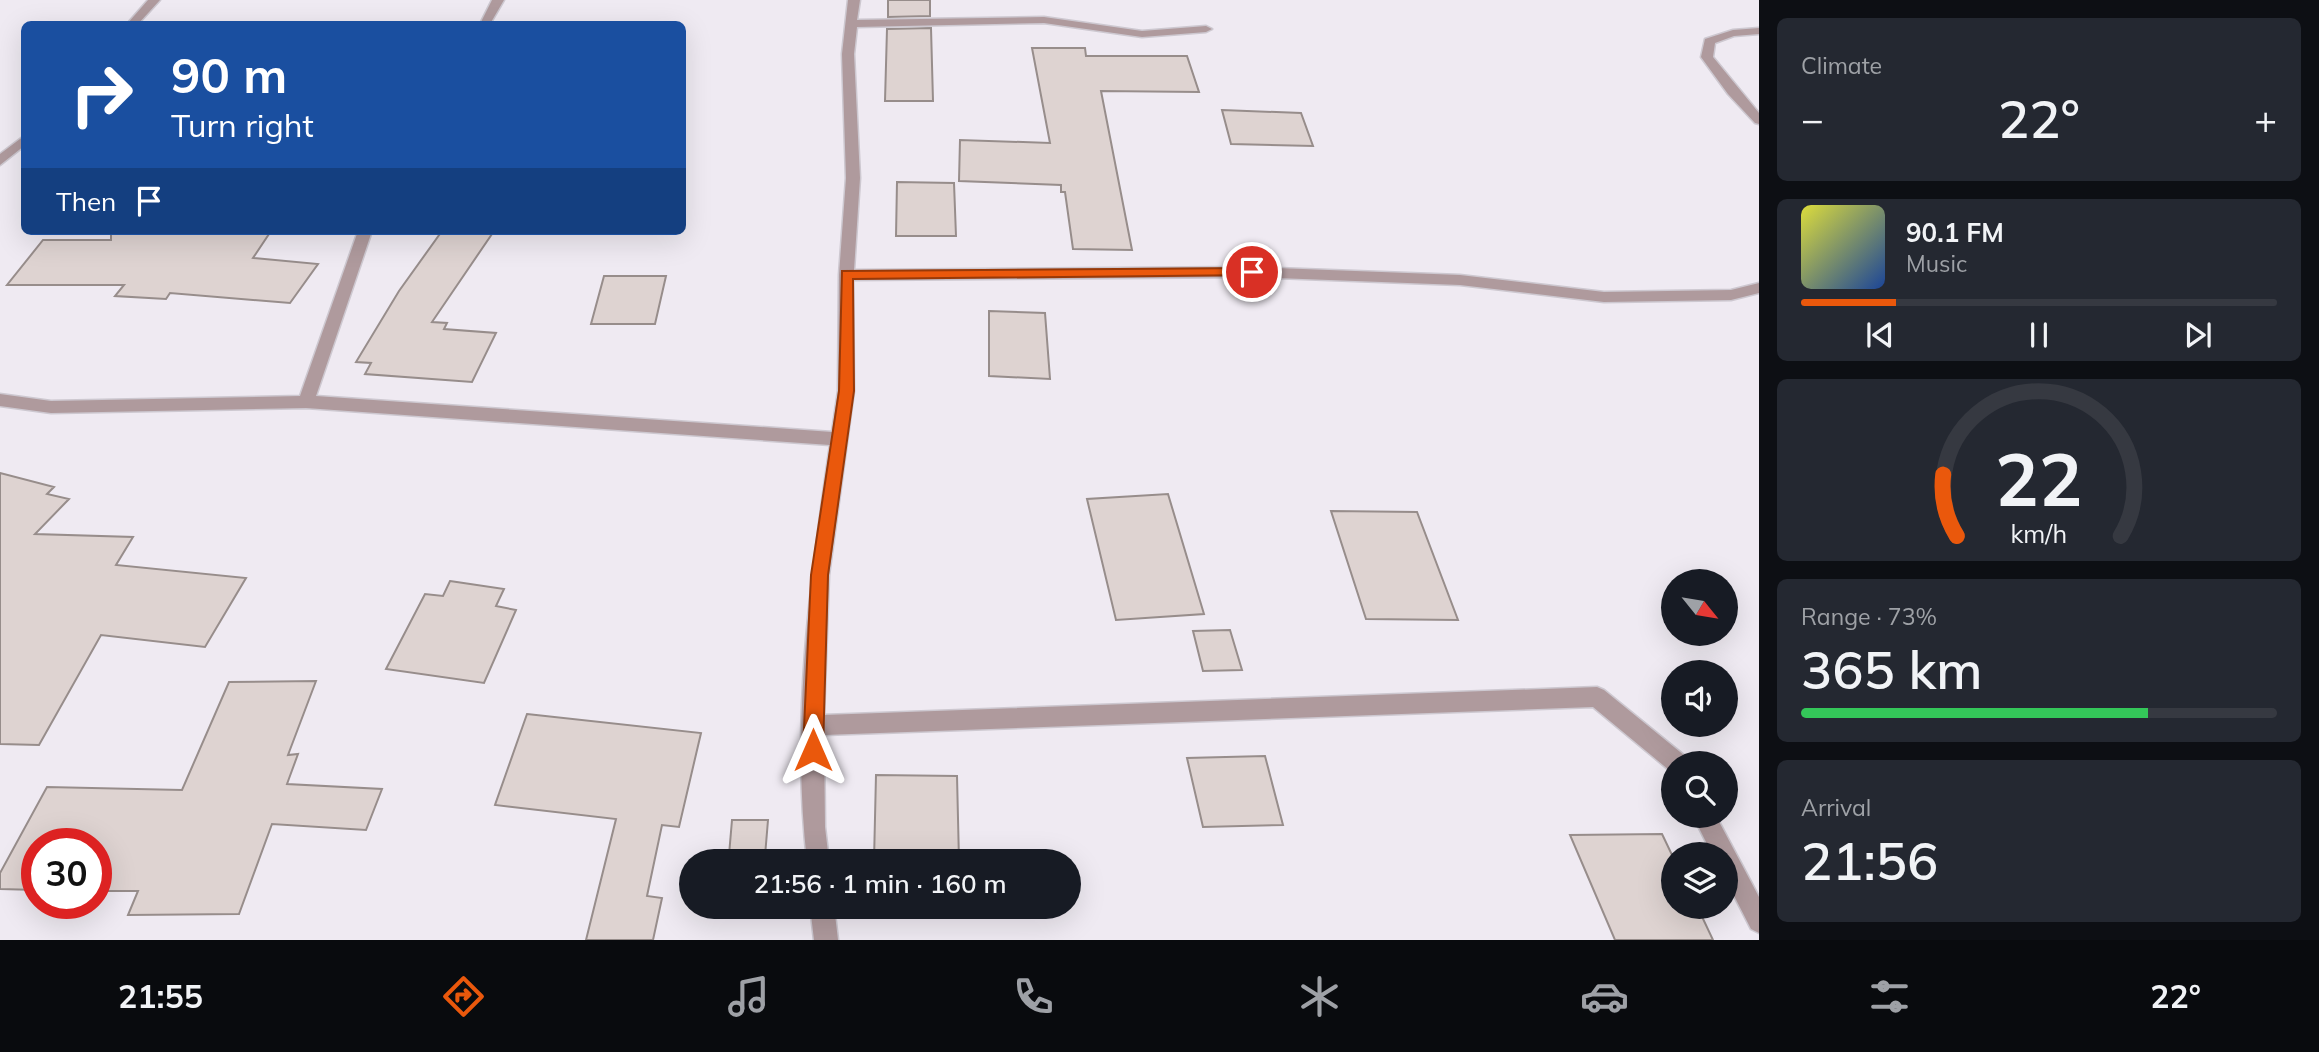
<!DOCTYPE html>
<html lang="en">
<head>
<meta charset="utf-8">
<style>
  body { margin:0; font-family:Mulish,sans-serif; background:#242831; color:#f1f3f6; height:100vh; display:flex; flex-direction:column; font-size:26px; white-space:nowrap }
  * { box-sizing:border-box; margin:0 }
  p { font-size:23px; color:#9ea1a6 }
  .icon { flex:none; width:38px; height:38px; fill:none; stroke:currentColor; stroke-width:2; stroke-linecap:round; stroke-linejoin:round }
  .map { position:relative; flex:1; overflow:hidden }
  .panel { display:flex; flex-direction:column; gap:18px; padding:18px; background:#0d0f14; width:560px }
  .panel>* { flex:none }
  .guide { position:absolute; left:21px; top:21px; width:665px; height:214px; border-radius:10px; box-shadow:0 7px 28px #0002; background:#1a4fa0; color:#fff; overflow:hidden }
  .needle { width:46px; rotate:120deg }
  .controls { position:absolute; left:1661px; top:569px; display:grid; gap:14px }
  .controls a { display:grid; place-items:center; width:77px; height:77px; border-radius:50%; background:#171b24; box-shadow:0 7px 28px #0002; font-size:35px }
  .speed { position:absolute; left:21px; top:828px; display:flex; gap:14px; font-size:35px; font-weight:700; text-align:center }
  .speed>* { display:grid; place-content:center; width:91px; height:91px; border-radius:50%; background:#171b24; box-shadow:0 7px 28px #0002; line-height:1 }
  .speed .limit { border:10px solid #d22; background:#fff; color:#111 }
  .pin { position:absolute; display:grid; place-items:center; width:60px; height:60px; color:#fff; margin:-30px; border:4px solid #fff; border-radius:50%; box-shadow:0 2px 7px #0007 }
  .me { position:absolute; width:77px; margin:-38px; rotate:0deg; stroke-linejoin:round; filter:drop-shadow(0 0 5px #0008) }
  .turn { display:flex; align-items:center; gap:24px; height:147px; padding:0 35px; font-size:32px }
  .turn .icon { width:91px; height:91px; stroke-width:2.5 }
  .turn b { display:block; font-size:49px; line-height:60px }
  .then { display:flex; align-items:center; height:66px; padding:0 35px; background:#0003; gap:14px; font-size:26px }
  .big { font-size:52px; font-weight:600; line-height:1.1 }
  .panel .tile { flex:1; display:flex; flex-direction:column; justify-content:center; gap:10px; min-width:0; padding:0 24px; border-radius:10px; background:#242831 }
  .panel .dial { align-items:center; gap:0 }
  .dial svg { height:182px; overflow:visible; fill:none; stroke:#363941; stroke-width:7; stroke-linecap:round; text-anchor:middle }
  .dial text { fill:#f1f3f6; stroke:none }
  .song { display:flex; align-items:center; gap:21px }
  .cover { width:84px; height:84px; border-radius:10px; background:linear-gradient(135deg,hsl(60 70% 55%),hsl(220 70% 35%)) }
  .played { height:7px; border-radius:4px; background:linear-gradient(90deg,#ea580c 20%,#363941 20%) }
  .keys { display:flex; justify-content:space-around; direction:ltr }
  .heat { display:flex; justify-content:space-between; align-items:center; font-size:38px; direction:ltr }
  .charge { height:10px; border-radius:5px; background:linear-gradient(90deg,#34c759 73%,#363941 0) }
  .trip { position:absolute; left:679px; top:849px; width:402px; height:70px; border-radius:35px; background:#171b24; box-shadow:0 7px 28px #0002; font-weight:600; line-height:70px; text-align:center }
  .dock { display:flex; height:112px; justify-content:space-around; align-items:center; background:#090b0e; color:#9ea1a6 }
  .dock .icon { width:49px; height:49px }
  .dock .current { color:#ea580c }
  .dock b { font-size:32px; color:#f1f3f6 }
  main { display:flex; flex:1; min-height:0 }
  .map>svg:first-child { display:block }
</style>
</head>
<body>
<main>
<div class="map">
<svg width="1759" height="940" viewBox="0 0 1759 940">
  <rect width="100%" height="100%" fill="#efeaf2"/>
  <!-- building -->
  <path fill="#ded3d1" stroke="#978d8b" stroke-width="2" d="M 888,0 L 930,0 L 930,16 L 888,17 Z
    M 931,28 L 933,101 L 885,101 L 887,29 Z
    M 1032,48 L 1085,48 L 1086,56 L 1187,56 L 1199,92 L 1101,91 L 1132,250 L 1073,249 L 1065,192 L 1061,192 L 1061,185 L 959,181 L 960,140 L 1050,143 Z
    M 1222,110 L 1301,113 L 1313,146 L 1231,144 Z
    M 897,182 L 954,183 L 956,236 L 896,236 Z
    M 111,231 L 271,231 L 253,258 L 318,264 L 290,303 L 170,293 L 166,299 L 115,296 L 124,285 L 7,285 L 43,240 L 111,240 Z
    M 442,231 L 494,231 L 432,322 L 447,323 L 444,329 L 496,333 L 472,382 L 365,374 L 371,363 L 356,362 L 399,291 Z
    M 604,276 L 666,276 L 655,324 L 591,324 Z
    M 989,311 L 1045,313 L 1050,379 L 989,376 Z
    M 0,473 L 54,487 L 47,494 L 69,499 L 35,534 L 133,537 L 116,565 L 246,578 L 205,647 L 101,635 L 39,745 L 0,744 Z
    M 1168,494 L 1204,614 L 1116,620 L 1087,499 Z
    M 1331,511 L 1417,512 L 1458,620 L 1366,619 Z
    M 450,581 L 504,589 L 496,606 L 516,610 L 484,683 L 386,669 L 425,594 L 443,596 Z
    M 1230,630 L 1242,670 L 1203,671 L 1193,631 Z
    M 316,681 L 288,755 L 298,754 L 287,784 L 382,789 L 366,830 L 272,824 L 239,914 L 128,915 L 138,891 L 96,891 L 96,844 L 37,844 L 37,890 L 0,889 L 0,873 L 47,787 L 182,790 L 229,682 Z
    M 527,714 L 701,733 L 679,827 L 662,825 L 647,896 L 662,898 L 653,940 L 586,940 L 616,819 L 495,805 Z
    M 1265,756 L 1283,825 L 1203,827 L 1187,758 Z
    M 876,775 L 957,776 L 959,861 L 874,861 Z
    M 732,820 L 768,820 L 765,856 L 729,855 Z
    M 1662,834 L 1673,857 L 1673,906 L 1697,906 L 1713,940 L 1615,940 L 1570,835 Z
    M 872,906 L 960,906 L 960,915 L 872,913 Z"/>
  <g fill="none" stroke-linecap="round" stroke-linejoin="round">
    <!-- street casing -->
    <g stroke="#cdc8d0" stroke-width="3">
      <path id="street" d="M 148,0 L 160,0 L 138,24 L 127,24 Z
        M 492,0 L 504,0 L 490,24 L 480,24 Z
        M 848,0 L 860,0 L 857,20 L 1044,17 L 1142,31 L 1206,26 L 1212,29 L 1206,32 L 1142,37 L 1044,23 L 857,27 L 854,54 L 860,178 L 854,270 L 1253,267 L 1460,275 L 1604,292 L 1731,290 L 1759,283 L 1759,293 L 1731,300 L 1604,302 L 1460,285 L 1253,277 L 853,280 L 854,391 L 829,575 L 824,715 L 1597,687 L 1604,690 L 1685,756 L 1688,763 L 1673,763 L 1673,772 L 1669,770 L 1593,707 L 824,735 L 825,827 L 829,861 L 807,861 C 791,723 810,581 830,445 L 306,408 L 51,413 L 0,406 L 0,394 L 51,401 L 300,396 L 358,231 L 372,231 L 316,396 L 832,432 L 838,391 L 839,275 L 846,178 L 842,54 Z
        M 1759,28 L 1759,34 L 1734,36 L 1715,43 L 1713,57 L 1759,113 L 1759,124 L 1755,123 L 1728,94 L 1701,57 L 1705,39 L 1733,30 Z
        M 24,136 L 24,146 L 0,165 L 0,154 Z
        M 1693,816 L 1716,816 L 1759,897 L 1759,933 L 1751,929 L 1726,880 L 1726,854 L 1712,854 Z
        M 810,906 L 834,906 L 838,940 L 814,940 Z"/>
    </g>
    <!-- street -->
    <use href="#street" fill="#af9a9d" fill-rule="evenodd"/>
  </g>
  <!-- route -->
  <path fill="#ea580c" stroke="#983908" stroke-width="2" d="M 1252,268 L 1257,269 L 1257,275 L 853,279 L 854,391 L 828,575 L 823,750 L 820,757 L 813,760 L 806,757 L 803,750 L 811,575 L 839,391 L 842,271 Z"/>
</svg>
<div class="controls">
<a><svg class="needle" viewBox="-14 -14 28 28"><path d="M0-13l5 13h-10z" fill="#e53935"/><path d="M0 13l5-13h-10z" fill="#9ea1a6"/></svg></a>
<a><svg class="icon" aria-label="sound" viewBox="0 0 24 24"><path d="M4 9h4l5-4v14l-5-4H4zM17 9q2 3 0 6"/></svg></a>
<a><svg class="icon" aria-label="search" viewBox="0 0 24 24"><circle cx="10" cy="10" r="6"/><path d="M15 15l6 6"/></svg></a>
<a><svg class="icon" aria-label="layers" viewBox="0 0 24 24"><path d="M12 4l9 5-9 5-9-5zM3 14l9 5 9-5"/></svg></a>
</div>
<div class="speed"><div class="limit">30</div></div>
<div class="pin" style="left:1252px;top:272px;background:#d93025"><svg class="icon" aria-label="arrive" viewBox="0 0 24 24"><path d="M6 21V4h12l-3 4 3 4H6"/></svg></div>
<svg class="me" style="left:813px;top:750px" viewBox="-20 -20 40 40"><path d="M0-17L14 15 0 8-14 15z" fill="#ea580c" stroke="#fff" stroke-width="4"/></svg>
<div class="trip">21:56 · 1 min · 160 m</div>
<div class="guide">
<div class="turn"><svg class="icon" aria-label="right" viewBox="0 0 24 24"><path d="M7 20v-9h11M14 6l5 5-5 5"/></svg><div><b>90 m</b>Turn right</div></div>
<div class="then">Then<svg class="icon" aria-label="arrive" viewBox="0 0 24 24"><path d="M6 21V4h12l-3 4 3 4H6"/></svg></div>
</div>
</div>
<section class="panel">
<div class="tile"><p>Climate</p>
<div class="heat"><a>−</a><b class="big">22°</b><a>+</a></div>
</div>
<div class="tile">
<div class="song"><i class="cover"></i><div><b>90.1 FM</b><p>Music</p></div></div>
<div class="played"></div>
<div class="keys"><svg class="icon" aria-label="previous" viewBox="0 0 24 24"><path d="M18 5L8 12l10 7zM5 5v14"/></svg><svg class="icon" aria-label="pause" viewBox="0 0 24 24"><path d="M8 5v14M16 5v14"/></svg><svg class="icon" aria-label="next" viewBox="0 0 24 24"><path d="M6 5l10 7-10 7zM19 5v14"/></svg></div>
</div>
<div class="tile dial"><svg viewBox="0 0 100 80">
<path d="M14 69A42 42 0 1 1 86 69"/>
<path d="M14 69A42 42 0 0 1 8 42" stroke="#ea580c"/>
<text x="50" y="56" font-size="32" font-weight="700">22</text>
<text x="50" y="72" font-size="11">km/h</text>
</svg></div>
<div class="tile"><p>Range · 73%</p><b class="big">365 km</b><div class="charge"></div></div>
<div class="tile"><p>Arrival</p><b class="big">21:56</b></div>
</section>
</main>
<nav class="dock">
<b>21:55</b>
<svg class="icon current" aria-label="directions" viewBox="0 0 24 24"><path d="M12 3l9 9-9 9-9-9zM9 14v-3h6M13 9l2 2-2 2"/></svg>
<svg class="icon" aria-label="music" viewBox="0 0 24 24"><path d="M9 18V5l10-2v13"/><circle cx="6" cy="18" r="3"/><circle cx="16" cy="16" r="3"/></svg>
<svg class="icon" aria-label="phone" viewBox="0 0 24 24"><path d="M5 4h4l2 5-3 2q2 4 5 5l2-3 5 2v4C11 20 4 13 5 4z"/></svg>
<svg class="icon" aria-label="climate" viewBox="0 0 24 24"><path d="M12 3v18M4 7l16 10M4 17L20 7"/></svg>
<svg class="icon" aria-label="car" viewBox="0 0 24 24"><path d="M5 17H2v-5l4-1 3-4h7l3 4 3 1v5h-3M9 17h6M6 11h13"/><circle cx="7" cy="17" r="2"/><circle cx="17" cy="17" r="2"/></svg>
<svg class="icon" aria-label="filters" viewBox="0 0 24 24"><path d="M4 7h16M4 17h16"/><circle cx="9" cy="7" r="2"/><circle cx="15" cy="17" r="2"/></svg>
<b>22°</b>
</nav>
</body>
</html>
